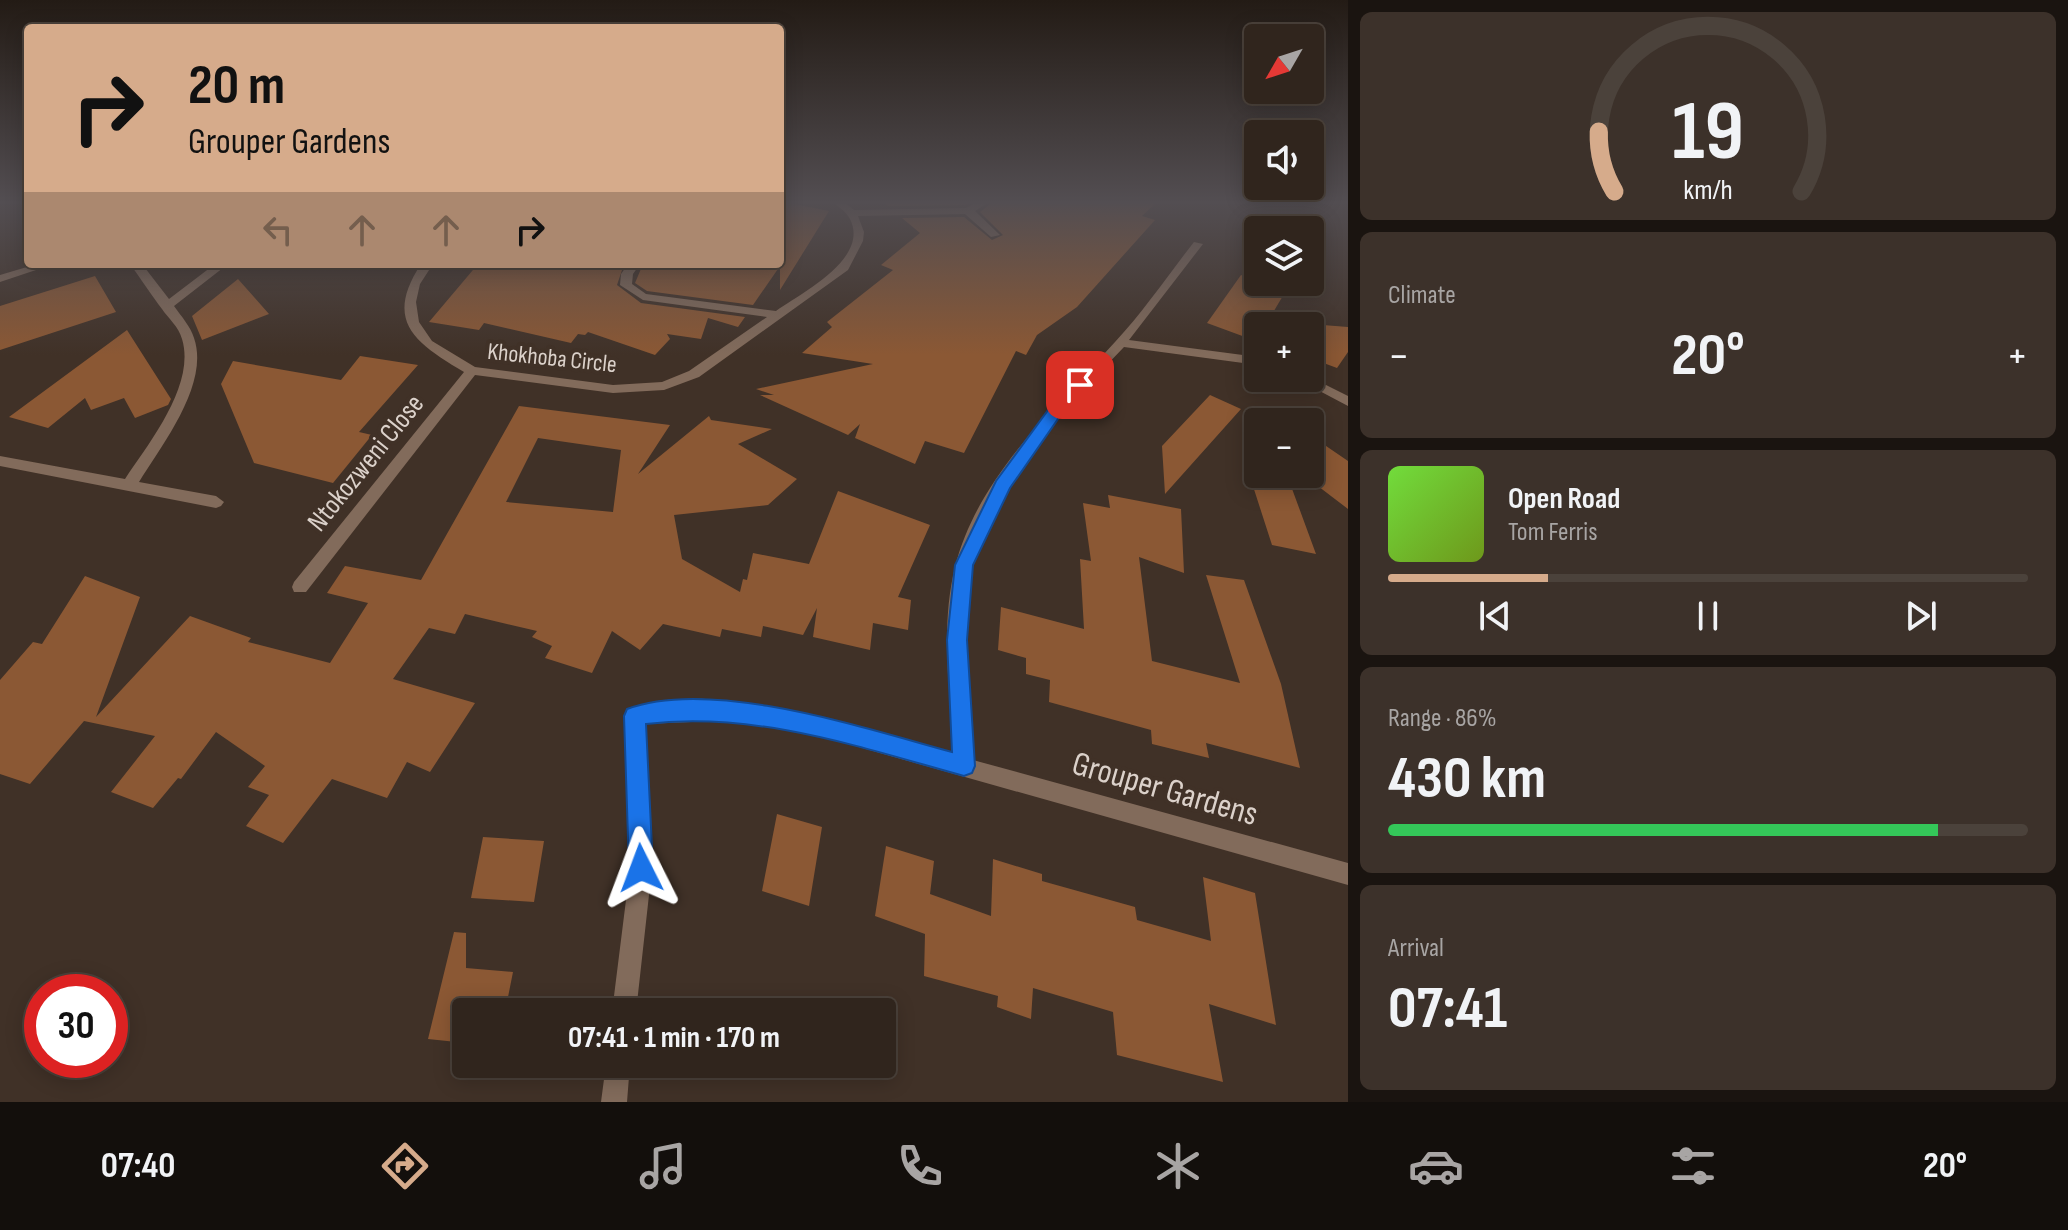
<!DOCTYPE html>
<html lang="en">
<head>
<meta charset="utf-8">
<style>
  body { margin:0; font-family:"Sofia Sans Condensed",sans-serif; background:#3c312a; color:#f1f3f6; height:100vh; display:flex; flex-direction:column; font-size:30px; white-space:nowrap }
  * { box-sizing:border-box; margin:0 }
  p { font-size:26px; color:#a8a5a4 }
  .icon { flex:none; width:44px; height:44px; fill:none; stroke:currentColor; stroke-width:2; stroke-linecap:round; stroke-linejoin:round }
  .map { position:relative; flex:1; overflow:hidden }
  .details { display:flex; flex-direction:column; gap:12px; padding:12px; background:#1a1410; width:720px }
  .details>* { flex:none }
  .hud { position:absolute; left:24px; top:24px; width:760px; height:244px; border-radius:8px; box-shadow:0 4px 20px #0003,0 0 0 2px #4b423b; background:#d6ab8b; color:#111; overflow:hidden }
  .needle { width:52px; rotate:231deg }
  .controls { position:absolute; left:1244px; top:24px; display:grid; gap:16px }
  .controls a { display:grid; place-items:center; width:80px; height:80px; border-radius:8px; background:#30251d; box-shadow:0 4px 20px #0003,0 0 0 2px #4b423b; font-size:40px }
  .speed { position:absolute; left:24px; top:974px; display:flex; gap:16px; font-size:40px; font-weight:700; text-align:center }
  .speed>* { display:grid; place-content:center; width:104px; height:104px; border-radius:50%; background:#30251d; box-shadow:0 4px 20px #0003,0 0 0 2px #4b423b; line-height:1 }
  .speed .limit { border:12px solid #d22; background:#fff; color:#111 }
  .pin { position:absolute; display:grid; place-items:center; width:68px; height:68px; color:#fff; margin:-34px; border-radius:16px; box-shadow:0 4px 12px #0006 }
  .me { position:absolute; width:88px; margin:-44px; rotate:357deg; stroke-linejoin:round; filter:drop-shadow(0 0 6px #0008) }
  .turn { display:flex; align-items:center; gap:28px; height:168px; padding:0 32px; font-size:36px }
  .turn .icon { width:104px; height:104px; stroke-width:2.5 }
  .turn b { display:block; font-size:56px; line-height:68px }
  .lanes { display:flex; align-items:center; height:76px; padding:0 32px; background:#0003; justify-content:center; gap:40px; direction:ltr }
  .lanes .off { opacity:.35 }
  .big { font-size:60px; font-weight:700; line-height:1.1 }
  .details .card { flex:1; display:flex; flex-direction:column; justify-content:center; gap:12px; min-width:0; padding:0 28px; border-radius:12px; background:#3c312a }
  .details .dial { align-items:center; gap:0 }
  .dial svg { height:208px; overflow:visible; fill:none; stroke:#4b423b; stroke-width:7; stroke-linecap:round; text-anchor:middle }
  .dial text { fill:#f1f3f6; stroke:none }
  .song { display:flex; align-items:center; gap:24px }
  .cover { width:96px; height:96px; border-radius:12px; background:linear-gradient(135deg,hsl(100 70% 55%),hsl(80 70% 35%)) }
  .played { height:8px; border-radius:4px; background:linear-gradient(90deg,#d6ab8b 25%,#4b423b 25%) }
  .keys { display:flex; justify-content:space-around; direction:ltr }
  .heat { display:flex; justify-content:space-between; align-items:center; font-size:44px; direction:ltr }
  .charge { height:12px; border-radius:6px; background:linear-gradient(90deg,#34c759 86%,#4b423b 0) }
  .trip { position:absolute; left:452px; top:998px; width:444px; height:80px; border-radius:8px; background:#30251d; box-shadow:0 4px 20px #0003,0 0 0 2px #4b423b; font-weight:700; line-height:80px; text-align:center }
  .tabs { display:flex; height:128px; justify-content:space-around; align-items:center; background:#130f0c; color:#a8a5a4 }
  .tabs .icon { width:56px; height:56px }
  .tabs .selected { color:#d6ab8b }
  .tabs b { font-size:36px; color:#f1f3f6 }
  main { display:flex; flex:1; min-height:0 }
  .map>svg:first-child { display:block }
</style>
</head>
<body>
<main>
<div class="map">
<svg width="1348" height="1102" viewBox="0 0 1348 1102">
  <rect width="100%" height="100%" fill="#403127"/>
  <!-- building -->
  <path fill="#8b5834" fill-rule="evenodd" d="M 780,201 L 829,211 L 780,290 L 780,266 L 753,305 L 647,291 L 635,283 L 643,264 L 716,264 L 736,268 L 738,264 L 780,264 Z
    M 881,201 L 973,201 L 965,205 L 888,206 Z
    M 994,201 L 1158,201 L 1142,216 L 1155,220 L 1077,307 L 1037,335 L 1026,355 L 1016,351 L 964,453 L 925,441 L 915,464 L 855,438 L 860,424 L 848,435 L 760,395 L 774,395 L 756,389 L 873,364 L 802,353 L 832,327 L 827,322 L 893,270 L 881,265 L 920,233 L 902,218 L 964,217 L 992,240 L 1003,235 L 980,212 Z
    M 478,264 L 624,264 L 617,285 L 641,303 L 745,317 L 738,327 L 708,318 L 701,339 L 667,334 L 670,339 L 655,355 L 588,332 L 585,335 L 578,334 L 571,343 L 484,323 L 479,330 L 429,322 Z
    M 1241,275 L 1287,289 L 1265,326 L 1258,326 L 1256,341 L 1207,323 Z
    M 95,276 L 116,312 L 0,350 L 0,306 Z
    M 238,279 L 269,314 L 202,340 L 192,316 Z
    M 1310,324 L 1348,327 L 1348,352 L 1337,368 L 1310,358 Z
    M 127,330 L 171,399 L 168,405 L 135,418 L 124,398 L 91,410 L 85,398 L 48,428 L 9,417 Z
    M 360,356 L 418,365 L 359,432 L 372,435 L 333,483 L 254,463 L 221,384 L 233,361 L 341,380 Z
    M 1210,395 L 1241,409 L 1165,494 L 1162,446 Z
    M 519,406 L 670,425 L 638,474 L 709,416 L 711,420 L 772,429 L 738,444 L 797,479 L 768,505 L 674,515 L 682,559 L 740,592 L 743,579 L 747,580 L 753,553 L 809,564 L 838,491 L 930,525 L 898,597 L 911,600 L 908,630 L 873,623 L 870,650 L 813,637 L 817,608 L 803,635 L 763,626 L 761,637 L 722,629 L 720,637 L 663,624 L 640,650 L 612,631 L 592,673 L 545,658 L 552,646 L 532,637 L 537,631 L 465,614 L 455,634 L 429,628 L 393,679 L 475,703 L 430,772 L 407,762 L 387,798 L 332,779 L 283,843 L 246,826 L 269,795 L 248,787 L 265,766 L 216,732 L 181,779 L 178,778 L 153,808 L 111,792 L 155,736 L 84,721 L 30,784 L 0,774 L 0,680 L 33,642 L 42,644 L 85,576 L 140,597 L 96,717 L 190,616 L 251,638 L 248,642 L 330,663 L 368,603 L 327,593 L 345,566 L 421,580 ZM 538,438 L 621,450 L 613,512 L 506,502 Z
    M 1310,435 L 1348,461 L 1348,509 L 1310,480 Z
    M 1251,480 L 1291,486 L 1316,554 L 1272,545 Z
    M 1108,495 L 1181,509 L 1184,573 L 1139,557 L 1152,661 L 1240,683 L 1206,575 L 1244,580 L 1281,684 L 1300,768 L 1206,743 L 1209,758 L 1152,744 L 1151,730 L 1049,702 L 1050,680 L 1026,674 L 1026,658 L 998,650 L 1001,607 L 1084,629 L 1080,559 L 1091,561 L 1083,503 L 1110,508 Z
    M 777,814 L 822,827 L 809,906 L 762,891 Z
    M 483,837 L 544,841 L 534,902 L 471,898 Z
    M 886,846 L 934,861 L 930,894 L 991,916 L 993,859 L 1042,874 L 1042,881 L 1135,907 L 1137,920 L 1211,941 L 1203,877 L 1255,893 L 1276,1025 L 1209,1004 L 1223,1082 L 1117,1055 L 1113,1012 L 1033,988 L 1031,1019 L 997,1007 L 998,996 L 924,976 L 925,934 L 875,916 Z
    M 454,932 L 466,933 L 466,968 L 513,972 L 505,1012 L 466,1012 L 466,1043 L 428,1039 Z"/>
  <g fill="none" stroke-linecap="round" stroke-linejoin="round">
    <!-- street -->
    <path fill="#826b5b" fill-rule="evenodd" d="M 832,201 L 843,201 L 854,210 L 966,208 L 979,201 L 991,201 L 975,211 L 1000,235 L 991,237 L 965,214 L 858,216 L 864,232 L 863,241 L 848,270 L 699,377 L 664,390 L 613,393 L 475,375 L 306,592 L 294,592 L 292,587 L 294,582 L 464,372 C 416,343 383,322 421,264 L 433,264 L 420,284 L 416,302 L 419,322 L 432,341 L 475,367 L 613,385 L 662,382 L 689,371 L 767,317 L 643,300 L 620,285 L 621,274 L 628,264 L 640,264 L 633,274 L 632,284 L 646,294 L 776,311 C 801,293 870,259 850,219 C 846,211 838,207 832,201 Z
      M 1194,242 L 1203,244 L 1129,340 L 1258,357 L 1258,365 L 1124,347 C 1060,414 979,493 968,590 C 961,646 969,704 973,760 L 1348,863 L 1348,885 L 795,729 L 714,721 L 644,724 L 652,868 L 636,1012 L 612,1012 L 630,868 L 625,716 L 627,710 L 654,705 L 695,704 L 795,711 L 954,755 C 950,693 940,628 955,567 C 978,476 1054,409 1115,342 C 1144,311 1168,275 1194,242 Z
      M 37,264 L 54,264 L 0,282 L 0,275 Z
      M 130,264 L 142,264 L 169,299 L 215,264 L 228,264 L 174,306 C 181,316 191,327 194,338 C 210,384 162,445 139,482 L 216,496 L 224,502 L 221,506 L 216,508 L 0,466 L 0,456 L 125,479 C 149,443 196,385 182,339 C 179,327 168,318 162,309 C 152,296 141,279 130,264 Z
      M 1310,377 L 1348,396 L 1348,406 L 1295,378 Z
      M 606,1064 L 630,1064 L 627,1102 L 601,1102 Z"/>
  </g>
  <!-- sky -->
  <linearGradient id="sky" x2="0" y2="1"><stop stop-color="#231b15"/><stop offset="0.57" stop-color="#534e52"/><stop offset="1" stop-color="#534e52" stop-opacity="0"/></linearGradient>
  <rect width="1348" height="355" fill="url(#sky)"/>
  <!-- route -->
  <path fill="#1a73e8" stroke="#114b97" stroke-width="2" d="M 1075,381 L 1087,385 L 1065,409 L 1010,488 L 973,565 L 967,640 L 975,766 L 972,773 L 964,776 C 859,747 756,711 646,724 L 653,868 L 650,877 L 641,880 L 633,877 L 629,868 L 624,716 L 627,709 C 711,677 867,729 952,752 L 947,640 L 955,565 L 996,481 L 1054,402 Z"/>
  <g text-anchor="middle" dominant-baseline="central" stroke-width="8" stroke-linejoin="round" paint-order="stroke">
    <!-- far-street labels -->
    <g font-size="24" fill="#dbd1ca" stroke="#403127">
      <text transform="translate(552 358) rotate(6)">Khokhoba Circle</text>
    </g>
    <!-- street labels -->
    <g font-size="28" fill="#dbd1ca" stroke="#403127">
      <text transform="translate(366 463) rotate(-51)">Ntokozweni Close</text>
    </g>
    <!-- near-street labels -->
    <g font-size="34" fill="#dbd1ca" stroke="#403127">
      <text transform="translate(1165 789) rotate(16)">Grouper Gardens</text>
    </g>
  </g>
</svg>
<div class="controls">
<a><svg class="needle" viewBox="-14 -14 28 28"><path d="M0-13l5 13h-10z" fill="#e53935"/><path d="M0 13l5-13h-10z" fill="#a8a5a4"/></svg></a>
<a><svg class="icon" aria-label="sound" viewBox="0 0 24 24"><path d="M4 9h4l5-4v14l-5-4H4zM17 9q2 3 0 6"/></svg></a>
<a><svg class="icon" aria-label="layers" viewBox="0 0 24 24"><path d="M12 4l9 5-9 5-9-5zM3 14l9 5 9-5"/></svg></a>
<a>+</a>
<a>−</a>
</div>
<div class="speed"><div class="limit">30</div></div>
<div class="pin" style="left:1080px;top:385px;background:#d93025"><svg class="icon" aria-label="arrive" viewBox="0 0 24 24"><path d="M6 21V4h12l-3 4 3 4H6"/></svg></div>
<svg class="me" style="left:641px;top:868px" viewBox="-20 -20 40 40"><path d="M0-17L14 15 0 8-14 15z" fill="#1a73e8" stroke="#fff" stroke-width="4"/></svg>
<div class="trip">07:41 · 1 min · 170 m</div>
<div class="hud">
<div class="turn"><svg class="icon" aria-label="right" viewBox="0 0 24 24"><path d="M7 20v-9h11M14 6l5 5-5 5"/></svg><div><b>20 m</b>Grouper Gardens</div></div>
<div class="lanes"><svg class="icon off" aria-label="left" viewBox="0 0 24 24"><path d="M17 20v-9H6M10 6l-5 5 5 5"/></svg><svg class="icon off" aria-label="ahead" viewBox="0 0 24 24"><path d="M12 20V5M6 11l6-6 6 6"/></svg><svg class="icon off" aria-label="ahead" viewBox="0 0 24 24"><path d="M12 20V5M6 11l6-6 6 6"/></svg><svg class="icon" aria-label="right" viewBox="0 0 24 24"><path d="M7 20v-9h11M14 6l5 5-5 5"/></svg></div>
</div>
</div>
<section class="details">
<div class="card dial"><svg viewBox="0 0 100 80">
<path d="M14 69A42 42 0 1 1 86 69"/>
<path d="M14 69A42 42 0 0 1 8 46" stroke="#d6ab8b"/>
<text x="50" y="56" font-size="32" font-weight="700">19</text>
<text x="50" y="72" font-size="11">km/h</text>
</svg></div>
<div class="card"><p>Climate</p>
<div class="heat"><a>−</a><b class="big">20°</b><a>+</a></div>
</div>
<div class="card">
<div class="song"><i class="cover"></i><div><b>Open Road</b><p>Tom Ferris</p></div></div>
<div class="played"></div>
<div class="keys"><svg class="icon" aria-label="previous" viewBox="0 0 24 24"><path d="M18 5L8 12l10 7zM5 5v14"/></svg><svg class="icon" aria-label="pause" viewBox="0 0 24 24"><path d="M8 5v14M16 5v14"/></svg><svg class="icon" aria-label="next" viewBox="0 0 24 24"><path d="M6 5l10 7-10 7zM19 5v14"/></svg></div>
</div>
<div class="card"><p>Range · 86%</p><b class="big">430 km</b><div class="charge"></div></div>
<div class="card"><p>Arrival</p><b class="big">07:41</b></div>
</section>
</main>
<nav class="tabs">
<b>07:40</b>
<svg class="icon selected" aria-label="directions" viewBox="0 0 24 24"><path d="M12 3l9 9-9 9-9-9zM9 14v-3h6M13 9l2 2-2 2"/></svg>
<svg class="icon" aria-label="music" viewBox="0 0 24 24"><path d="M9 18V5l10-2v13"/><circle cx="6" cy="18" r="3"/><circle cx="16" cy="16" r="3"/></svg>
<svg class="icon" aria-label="phone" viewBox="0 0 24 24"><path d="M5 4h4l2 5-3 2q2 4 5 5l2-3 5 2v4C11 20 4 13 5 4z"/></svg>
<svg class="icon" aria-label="climate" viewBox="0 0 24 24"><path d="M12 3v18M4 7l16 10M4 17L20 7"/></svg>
<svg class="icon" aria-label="car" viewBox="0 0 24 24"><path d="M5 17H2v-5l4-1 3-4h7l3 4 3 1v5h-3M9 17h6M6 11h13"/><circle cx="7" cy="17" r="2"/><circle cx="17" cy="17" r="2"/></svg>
<svg class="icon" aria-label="filters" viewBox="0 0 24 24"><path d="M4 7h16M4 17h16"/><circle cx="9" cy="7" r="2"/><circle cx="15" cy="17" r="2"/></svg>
<b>20°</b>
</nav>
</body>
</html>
